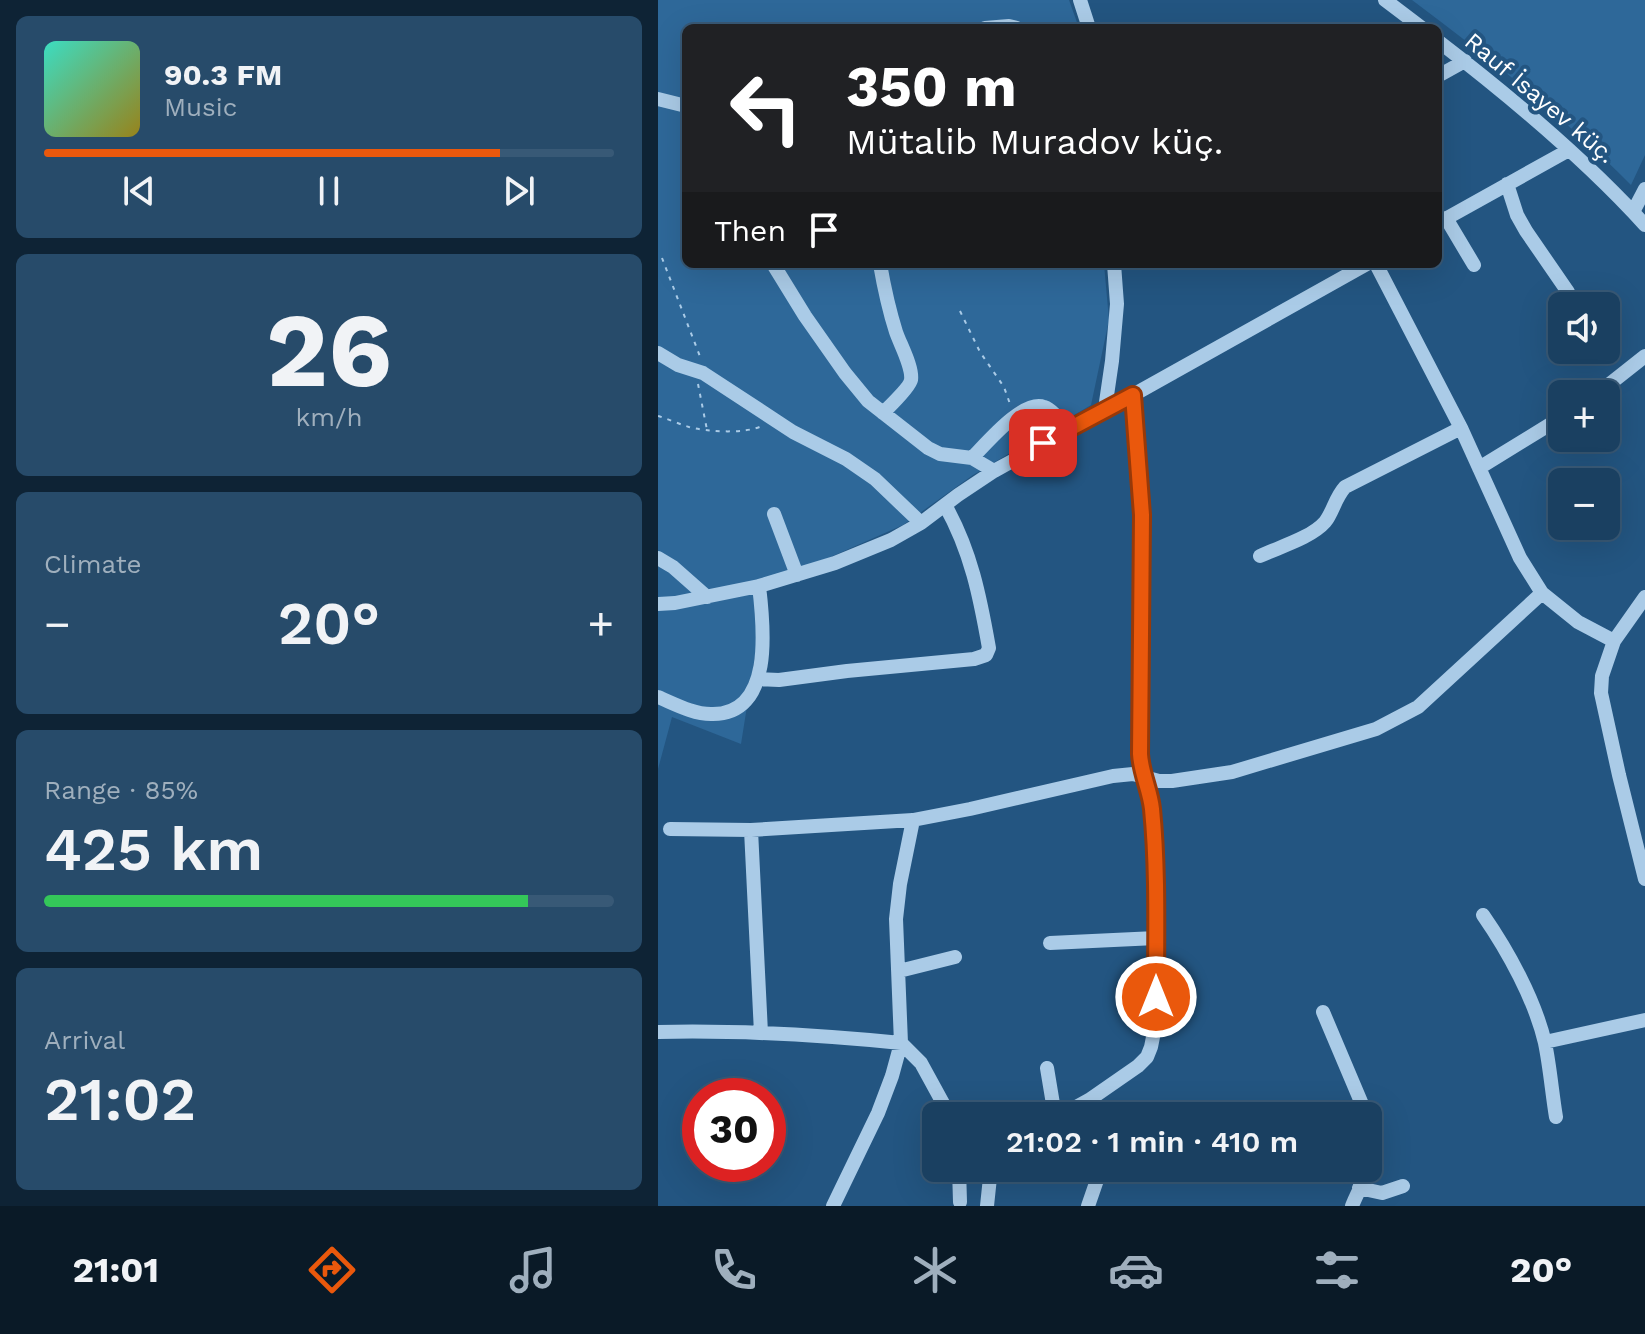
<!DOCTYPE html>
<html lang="en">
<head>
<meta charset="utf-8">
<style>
  body { margin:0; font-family:"Work Sans",sans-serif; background:#274b6a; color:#f1f3f6; height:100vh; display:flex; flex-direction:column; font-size:30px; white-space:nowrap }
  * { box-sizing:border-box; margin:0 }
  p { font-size:26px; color:#9fafbd }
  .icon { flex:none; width:44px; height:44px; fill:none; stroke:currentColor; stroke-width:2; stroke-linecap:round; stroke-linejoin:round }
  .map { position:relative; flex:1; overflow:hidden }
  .side { display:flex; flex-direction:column; gap:16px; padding:16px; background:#0e2335; width:658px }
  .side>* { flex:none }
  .top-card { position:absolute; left:24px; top:24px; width:760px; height:244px; border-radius:12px; box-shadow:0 8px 32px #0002,0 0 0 2px #385976; background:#202124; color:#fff; overflow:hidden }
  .fabs { position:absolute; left:890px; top:292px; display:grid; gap:16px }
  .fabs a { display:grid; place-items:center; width:72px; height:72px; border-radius:12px; background:#1a4061; box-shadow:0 8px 32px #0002,0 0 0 2px #385976; font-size:40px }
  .speed { position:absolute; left:24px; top:1078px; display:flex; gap:16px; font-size:40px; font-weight:700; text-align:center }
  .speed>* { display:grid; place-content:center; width:104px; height:104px; border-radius:50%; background:#1a4061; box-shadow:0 8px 32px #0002,0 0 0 2px #385976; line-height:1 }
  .speed .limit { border:12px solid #d22; background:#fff; color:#111 }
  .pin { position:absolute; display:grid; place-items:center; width:68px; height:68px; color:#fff; margin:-34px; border-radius:16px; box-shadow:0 4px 12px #0006 }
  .me { position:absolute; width:88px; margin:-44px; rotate:0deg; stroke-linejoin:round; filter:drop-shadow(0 0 6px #0008) }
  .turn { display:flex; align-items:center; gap:28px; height:168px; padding:0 32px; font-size:36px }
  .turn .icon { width:104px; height:104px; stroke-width:2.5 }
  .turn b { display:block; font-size:56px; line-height:68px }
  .then { display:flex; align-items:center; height:76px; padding:0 32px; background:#0003; gap:16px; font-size:30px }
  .big { font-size:60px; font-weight:600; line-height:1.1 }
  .side .widget { flex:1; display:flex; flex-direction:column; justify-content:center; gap:12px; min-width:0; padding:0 28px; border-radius:12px; background:#274b6a }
  .side .dial { align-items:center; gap:0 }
  .dial b { font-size:104px; line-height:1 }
  .song { display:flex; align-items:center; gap:24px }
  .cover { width:96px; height:96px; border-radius:12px; background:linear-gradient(135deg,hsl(170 70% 55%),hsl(50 70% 35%)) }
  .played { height:8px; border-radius:4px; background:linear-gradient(90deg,#ea580c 80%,#385976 80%) }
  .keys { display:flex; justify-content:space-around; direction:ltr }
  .heat { display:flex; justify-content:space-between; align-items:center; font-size:44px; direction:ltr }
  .charge { height:12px; border-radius:6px; background:linear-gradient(90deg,#34c759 85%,#385976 0) }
  .trip { position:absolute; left:264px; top:1102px; width:460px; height:80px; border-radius:12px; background:#1a4061; box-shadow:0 8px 32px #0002,0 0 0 2px #385976; font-weight:600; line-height:80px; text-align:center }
  .tabs { display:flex; height:128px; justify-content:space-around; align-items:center; background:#0a1a27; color:#9fafbd }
  .tabs .icon { width:56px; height:56px }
  .tabs .active { color:#ea580c }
  .tabs b { font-size:36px; color:#f1f3f6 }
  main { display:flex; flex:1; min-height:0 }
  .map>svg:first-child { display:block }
</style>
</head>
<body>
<main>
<section class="side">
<div class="widget">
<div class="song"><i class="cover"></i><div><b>90.3 FM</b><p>Music</p></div></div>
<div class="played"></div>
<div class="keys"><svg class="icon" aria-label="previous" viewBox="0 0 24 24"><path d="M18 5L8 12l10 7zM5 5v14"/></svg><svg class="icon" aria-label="pause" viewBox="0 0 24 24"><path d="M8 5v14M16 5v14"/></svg><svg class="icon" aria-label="next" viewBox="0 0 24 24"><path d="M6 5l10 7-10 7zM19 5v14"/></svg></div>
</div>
<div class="widget dial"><b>26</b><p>km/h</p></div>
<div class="widget"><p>Climate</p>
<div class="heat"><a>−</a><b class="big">20°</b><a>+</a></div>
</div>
<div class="widget"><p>Range · 85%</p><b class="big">425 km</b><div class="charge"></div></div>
<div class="widget"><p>Arrival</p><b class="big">21:02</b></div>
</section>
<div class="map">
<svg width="987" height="1206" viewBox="0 0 987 1206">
  <rect width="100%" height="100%" fill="#235581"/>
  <!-- green -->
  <path fill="#2e6899" d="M 0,0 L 411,0 L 421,28 L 28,28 L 28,264 L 446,264 L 451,320 L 433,405 L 315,475 L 245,525 L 168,559 L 94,582 L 100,637 L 83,744 L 14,717 L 0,769 Z
    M 754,0 L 987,0 L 987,155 L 973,185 C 906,117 830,57 754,0 Z"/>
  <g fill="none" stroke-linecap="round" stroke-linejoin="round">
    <!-- path -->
    <path stroke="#aacbe7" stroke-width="2" stroke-dasharray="4 6" stroke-linecap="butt" d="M 4,258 L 43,359
      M 302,311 L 322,352 L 346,387 L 352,404
      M 40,384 L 49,430
      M 0,416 C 10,419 21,424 31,427 C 50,432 87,434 104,426"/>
    <!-- minor -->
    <path stroke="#aacbe7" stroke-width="14" d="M 422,0 L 431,28
      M 727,0 L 764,28
      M 327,28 L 351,26 L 359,28
      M 780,41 C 853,97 925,157 987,225
      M 780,76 L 807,61
      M 0,99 L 28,106
      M 849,184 L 859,215 L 868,231 L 910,292
      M 975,212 L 987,189
      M 788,218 L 816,265
      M 780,223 L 911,150
      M 115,264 L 147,316 L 187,373 L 210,401 L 270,448 L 282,454 L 314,458 L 336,471
      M 222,264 C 226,287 231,310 238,332 C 242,344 255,367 253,380 C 252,387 231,407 225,413
      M 718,264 L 803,428 L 862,558 L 884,593 L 920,622 L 956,641
      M 0,353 L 20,365 L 45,373 L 135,432 L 188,459 L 217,479 L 263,523
      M 939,394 L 987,356
      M 447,409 L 454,361 L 459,304 L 456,264
      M 314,458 C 328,444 365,399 386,407 C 395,410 403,422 409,429
      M 821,468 L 904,417
      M 116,514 L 139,575
      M 602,556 C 621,547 653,538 667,522 C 675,512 677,498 687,487 L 803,428
      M 0,558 L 15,567 L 49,597
      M 987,597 L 956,641 L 944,676 L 943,693 L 961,775 L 987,879
      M 0,604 L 17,603 L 101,586
      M 100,679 L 121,680 L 189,671 L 316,659 L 328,655 L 331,648 C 322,597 313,551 287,505
      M 0,697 C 17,704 35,714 53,714 C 116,716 106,627 101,586 L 177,563 L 233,540 L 263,523 L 300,495 L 336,471 L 475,395 L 709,264
      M 12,829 L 93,830 L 255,820 L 312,809 L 455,776 L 475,774 L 501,781 L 514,781 L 574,772 L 718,729 L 760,707 L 884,593
      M 93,830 L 103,1033
      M 825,915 C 850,951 877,1000 887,1043 C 892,1067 894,1093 898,1117
      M 392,943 L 498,938
      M 241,971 L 297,957
      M 665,1012 L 709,1116
      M 0,1032 C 81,1030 162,1035 243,1043 L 263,1063 L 292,1116
      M 887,1042 L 987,1020
      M 389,1068 L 397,1116
      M 402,1116 L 431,1100 L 480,1066 L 489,1057 L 493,1047 L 497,1027 C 498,955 502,881 494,808 C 492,790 483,772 482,754 L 484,515 L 475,395
      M 301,1168 L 302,1202
      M 701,1188 L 724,1193 L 745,1186
      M 175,1206 L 220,1113 L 234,1076 L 243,1043 L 238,919 L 242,884 L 255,820
      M 329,1206 L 333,1168
      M 430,1206 L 439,1180
      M 694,1206 C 702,1185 719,1162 716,1138 C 715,1132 712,1125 710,1119"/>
  </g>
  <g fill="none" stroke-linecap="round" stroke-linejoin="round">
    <!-- route casing -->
    <g stroke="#983908" stroke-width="20">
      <path id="route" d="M 385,443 L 475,395 L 484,515 L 482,754 C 483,773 492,790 494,809 C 500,871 498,935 498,997"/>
    </g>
    <!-- route -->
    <use href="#route" stroke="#ea580c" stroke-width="14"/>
  </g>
  <g text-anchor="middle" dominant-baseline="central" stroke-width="8" stroke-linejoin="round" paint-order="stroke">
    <!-- street labels -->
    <g font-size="24" fill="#fff" stroke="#235581">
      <text transform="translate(882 98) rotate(40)">Rauf İsayev küç.</text>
    </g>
  </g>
</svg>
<div class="fabs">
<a><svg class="icon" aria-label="sound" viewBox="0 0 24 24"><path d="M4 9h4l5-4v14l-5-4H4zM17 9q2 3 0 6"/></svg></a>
<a>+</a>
<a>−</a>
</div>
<div class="speed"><div class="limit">30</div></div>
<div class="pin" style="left:385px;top:443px;background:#d93025"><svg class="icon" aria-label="arrive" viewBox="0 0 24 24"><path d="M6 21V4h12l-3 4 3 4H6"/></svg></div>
<svg class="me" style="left:498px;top:997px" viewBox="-20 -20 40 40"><circle r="17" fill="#ea580c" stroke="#fff" stroke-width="3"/><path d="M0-11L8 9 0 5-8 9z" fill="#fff"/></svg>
<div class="trip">21:02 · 1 min · 410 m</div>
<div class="top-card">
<div class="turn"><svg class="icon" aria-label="left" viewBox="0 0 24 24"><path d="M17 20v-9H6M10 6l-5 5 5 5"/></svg><div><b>350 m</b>Mütalib Muradov küç.</div></div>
<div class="then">Then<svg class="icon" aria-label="arrive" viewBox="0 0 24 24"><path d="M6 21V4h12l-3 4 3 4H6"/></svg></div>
</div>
</div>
</main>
<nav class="tabs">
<b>21:01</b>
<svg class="icon active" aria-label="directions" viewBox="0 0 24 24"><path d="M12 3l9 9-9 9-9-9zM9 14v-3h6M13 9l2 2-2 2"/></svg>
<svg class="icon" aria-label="music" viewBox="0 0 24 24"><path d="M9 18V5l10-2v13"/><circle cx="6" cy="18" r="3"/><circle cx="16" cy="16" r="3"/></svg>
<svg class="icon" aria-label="phone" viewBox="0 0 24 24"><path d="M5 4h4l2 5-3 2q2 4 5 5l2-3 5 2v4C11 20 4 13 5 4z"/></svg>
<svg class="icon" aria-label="climate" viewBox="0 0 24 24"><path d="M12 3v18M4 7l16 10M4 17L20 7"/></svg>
<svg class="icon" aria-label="car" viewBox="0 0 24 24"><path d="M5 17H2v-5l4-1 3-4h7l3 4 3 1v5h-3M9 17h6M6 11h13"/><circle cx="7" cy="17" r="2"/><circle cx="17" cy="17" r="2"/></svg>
<svg class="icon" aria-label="filters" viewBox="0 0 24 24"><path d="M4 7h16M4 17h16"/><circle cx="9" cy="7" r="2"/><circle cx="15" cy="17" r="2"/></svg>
<b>20°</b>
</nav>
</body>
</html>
